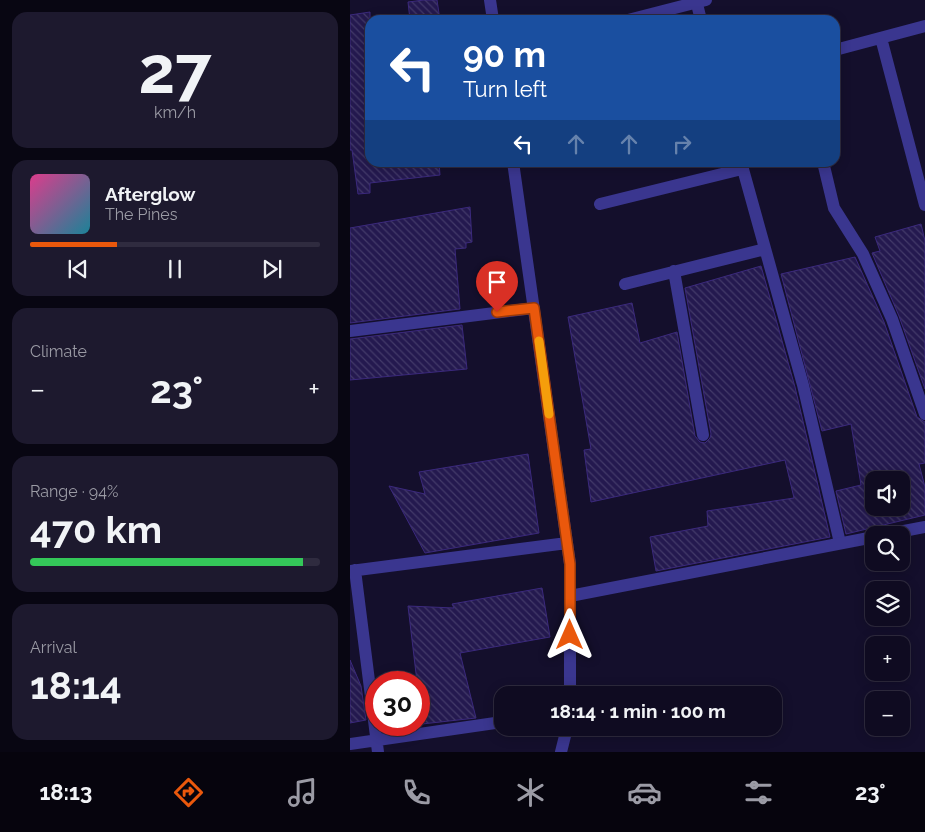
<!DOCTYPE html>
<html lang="en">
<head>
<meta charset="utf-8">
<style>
  body { margin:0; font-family:Raleway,sans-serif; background:#1d192e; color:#f1f3f6; height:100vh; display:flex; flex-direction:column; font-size:19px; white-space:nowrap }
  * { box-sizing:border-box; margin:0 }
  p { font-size:16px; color:#9b9ba5 }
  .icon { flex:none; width:28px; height:28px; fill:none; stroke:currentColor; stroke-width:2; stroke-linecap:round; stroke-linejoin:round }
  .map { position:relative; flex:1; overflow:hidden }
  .drawer { display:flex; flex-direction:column; gap:12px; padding:12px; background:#080612; width:350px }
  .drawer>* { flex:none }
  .hud { position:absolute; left:15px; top:15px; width:475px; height:152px; border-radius:15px; box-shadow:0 2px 12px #0003,0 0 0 1px #2f2b3f; background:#1a4fa0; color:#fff; overflow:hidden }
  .tools { position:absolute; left:515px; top:471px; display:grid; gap:10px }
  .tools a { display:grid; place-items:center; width:45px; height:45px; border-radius:10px; background:#0f0b21; box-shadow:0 2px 12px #0003,0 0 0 1px #2f2b3f; font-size:25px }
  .speed { position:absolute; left:15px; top:671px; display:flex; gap:10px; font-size:25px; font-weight:700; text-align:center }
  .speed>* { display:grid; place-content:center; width:65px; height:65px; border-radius:50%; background:#0f0b21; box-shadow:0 2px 12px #0003,0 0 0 1px #2f2b3f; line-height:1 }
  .speed .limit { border:8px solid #d22; background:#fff; color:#111 }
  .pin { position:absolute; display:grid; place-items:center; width:42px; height:42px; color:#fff; margin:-51px -21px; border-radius:50% 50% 50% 0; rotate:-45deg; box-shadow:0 0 5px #0007 }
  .pin .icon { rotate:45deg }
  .me { position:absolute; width:55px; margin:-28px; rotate:0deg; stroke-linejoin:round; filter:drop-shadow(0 0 4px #0008) }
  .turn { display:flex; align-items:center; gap:18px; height:105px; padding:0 15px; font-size:22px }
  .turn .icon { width:65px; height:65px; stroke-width:2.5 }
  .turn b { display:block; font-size:35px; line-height:42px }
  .lanes { display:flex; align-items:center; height:48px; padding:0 15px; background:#0003; justify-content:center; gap:25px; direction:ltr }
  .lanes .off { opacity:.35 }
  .big { font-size:38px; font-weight:700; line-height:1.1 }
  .drawer .widget { flex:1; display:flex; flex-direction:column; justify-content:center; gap:8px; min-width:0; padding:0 18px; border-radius:15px; background:#1d192e }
  .drawer .dial { align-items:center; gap:0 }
  .dial b { font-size:65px; line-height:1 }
  .song { display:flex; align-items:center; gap:15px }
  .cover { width:60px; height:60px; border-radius:8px; background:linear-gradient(135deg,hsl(330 70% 55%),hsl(190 70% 35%)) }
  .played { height:5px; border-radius:2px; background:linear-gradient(90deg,#ea580c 30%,#2f2b3f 30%) }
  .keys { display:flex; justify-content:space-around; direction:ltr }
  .heat { display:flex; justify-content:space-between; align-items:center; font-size:28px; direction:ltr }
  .charge { height:8px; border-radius:4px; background:linear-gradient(90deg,#34c759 94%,#2f2b3f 0) }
  .trip { position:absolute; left:144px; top:686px; width:288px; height:50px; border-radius:15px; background:#0f0b21; box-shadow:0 2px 12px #0003,0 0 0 1px #2f2b3f; font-weight:700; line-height:50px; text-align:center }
  .tab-bar { display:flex; height:80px; justify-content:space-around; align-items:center; background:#06040d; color:#9b9ba5 }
  .tab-bar .icon { width:35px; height:35px }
  .tab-bar .selected { color:#ea580c }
  .tab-bar b { font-size:22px; color:#f1f3f6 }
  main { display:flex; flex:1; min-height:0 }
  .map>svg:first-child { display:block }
</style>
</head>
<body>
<main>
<section class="drawer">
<div class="widget dial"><b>27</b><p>km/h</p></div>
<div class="widget">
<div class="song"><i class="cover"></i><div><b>Afterglow</b><p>The Pines</p></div></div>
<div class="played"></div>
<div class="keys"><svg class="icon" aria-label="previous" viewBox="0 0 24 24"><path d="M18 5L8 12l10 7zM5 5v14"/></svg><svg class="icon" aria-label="pause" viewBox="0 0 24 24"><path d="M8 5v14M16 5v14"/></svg><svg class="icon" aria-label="next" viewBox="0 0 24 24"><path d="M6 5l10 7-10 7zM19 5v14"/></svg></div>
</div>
<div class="widget"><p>Climate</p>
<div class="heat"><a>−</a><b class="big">23°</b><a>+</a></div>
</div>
<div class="widget"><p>Range · 94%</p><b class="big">470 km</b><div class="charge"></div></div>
<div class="widget"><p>Arrival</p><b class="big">18:14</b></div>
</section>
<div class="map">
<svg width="575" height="752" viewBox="0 0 575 752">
  <defs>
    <pattern id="building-back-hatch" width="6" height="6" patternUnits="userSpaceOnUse" patternTransform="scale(1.25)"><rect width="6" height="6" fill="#24194f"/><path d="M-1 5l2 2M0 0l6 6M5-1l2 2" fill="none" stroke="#433a69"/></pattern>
  </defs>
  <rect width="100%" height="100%" fill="#140f2c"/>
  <!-- building -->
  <path fill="url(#building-back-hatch)" stroke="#3b297d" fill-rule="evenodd" d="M 74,0 L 87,0 L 90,20 L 60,20 L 58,2 Z
    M 20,12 L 20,162 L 89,162 L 90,175 L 20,183 L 20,193 L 8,194 L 2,150 L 0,150 L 0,15 Z
    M 120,207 L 122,242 L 116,243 L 116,248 L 105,249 L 110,309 L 0,323 L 0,228 Z
    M 571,224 L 575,241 L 575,389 L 549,316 L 522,253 L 530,251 L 525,237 Z
    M 505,257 L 534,322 L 567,417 L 575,422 L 575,463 L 569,464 L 575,487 L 575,515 L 496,534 L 486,491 L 511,485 L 501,424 L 472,431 L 431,274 ZM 524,480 L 551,480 L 551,508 L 524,508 Z
    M 411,266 L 445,387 L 480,537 L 306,571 L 300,537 L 358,526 L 357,511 L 444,498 L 435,460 L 241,502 L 234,450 L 241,449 L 218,317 L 282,303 L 290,343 L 327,332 L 345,436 L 350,442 L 355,443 L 360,438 L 361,434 L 335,288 Z
    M 112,325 L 117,369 L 0,380 L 0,339 Z
    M 178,454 L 189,533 L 75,553 L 39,486 L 75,494 L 69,472 Z
    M 192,588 L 200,637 L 110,653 L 126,718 L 72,724 L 58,606 L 104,608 L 102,604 Z
    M 0,660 L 11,686 L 16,720 L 0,723 Z"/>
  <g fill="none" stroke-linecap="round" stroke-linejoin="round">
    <!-- service -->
    <path stroke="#3a368f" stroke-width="12" d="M 346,0 L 351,20
      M 278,20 L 356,0
      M 531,38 L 575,205
      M 485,50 L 575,26
      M 391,162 L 453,385 L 490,543
      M 473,162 L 484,208 L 513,254 L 542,319 L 575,414
      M 250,204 L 392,169
      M 324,271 L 353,435
      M 275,284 L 415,249"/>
    <!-- minor -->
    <path stroke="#3a368f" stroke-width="12" d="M 140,0 L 143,20
      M 163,162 L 220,564 L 220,695
      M 0,331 L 184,308
      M 533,535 L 575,527
      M 5,570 L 28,752
      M 0,571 L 217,543
      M 220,596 L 524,537
      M 0,744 L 152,722
      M 211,752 L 217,728"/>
  </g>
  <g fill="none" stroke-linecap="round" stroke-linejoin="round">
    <!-- route casing -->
    <g stroke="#983908" stroke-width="12">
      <path id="route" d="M 147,312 L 184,308 L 220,564 L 220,635"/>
    </g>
    <!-- route -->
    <use href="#route" stroke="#ea580c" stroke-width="9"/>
    <!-- slow -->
    <path stroke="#f59e0b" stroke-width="9" d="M 189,341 L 199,414"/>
  </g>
</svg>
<div class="tools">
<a><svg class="icon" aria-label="sound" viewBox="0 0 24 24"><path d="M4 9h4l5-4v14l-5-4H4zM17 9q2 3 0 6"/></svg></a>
<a><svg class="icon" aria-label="search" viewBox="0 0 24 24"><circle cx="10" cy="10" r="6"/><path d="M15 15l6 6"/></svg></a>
<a><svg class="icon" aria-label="layers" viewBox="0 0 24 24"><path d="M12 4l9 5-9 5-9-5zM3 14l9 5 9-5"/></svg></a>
<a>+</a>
<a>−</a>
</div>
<div class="speed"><div class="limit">30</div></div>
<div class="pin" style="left:147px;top:312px;background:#d93025"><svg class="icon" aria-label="arrive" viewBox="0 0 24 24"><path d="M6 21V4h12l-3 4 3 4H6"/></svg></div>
<svg class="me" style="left:220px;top:635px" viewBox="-20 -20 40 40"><path d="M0-17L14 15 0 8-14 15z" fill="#ea580c" stroke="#fff" stroke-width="4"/></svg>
<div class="trip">18:14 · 1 min · 100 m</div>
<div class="hud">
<div class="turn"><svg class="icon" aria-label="left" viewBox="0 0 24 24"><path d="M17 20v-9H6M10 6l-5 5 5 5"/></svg><div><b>90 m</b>Turn left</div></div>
<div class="lanes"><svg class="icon" aria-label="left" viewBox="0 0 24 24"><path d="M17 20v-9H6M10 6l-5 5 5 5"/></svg><svg class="icon off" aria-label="ahead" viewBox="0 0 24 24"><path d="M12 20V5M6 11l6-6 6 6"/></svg><svg class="icon off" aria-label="ahead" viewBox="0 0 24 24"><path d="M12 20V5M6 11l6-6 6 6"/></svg><svg class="icon off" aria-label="right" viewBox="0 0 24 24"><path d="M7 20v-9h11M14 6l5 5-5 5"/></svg></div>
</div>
</div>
</main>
<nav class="tab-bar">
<b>18:13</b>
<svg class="icon selected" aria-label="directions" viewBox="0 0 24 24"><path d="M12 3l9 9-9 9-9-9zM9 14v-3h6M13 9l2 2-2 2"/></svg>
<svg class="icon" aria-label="music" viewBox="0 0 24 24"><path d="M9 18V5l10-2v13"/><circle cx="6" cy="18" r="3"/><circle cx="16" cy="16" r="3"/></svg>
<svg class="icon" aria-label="phone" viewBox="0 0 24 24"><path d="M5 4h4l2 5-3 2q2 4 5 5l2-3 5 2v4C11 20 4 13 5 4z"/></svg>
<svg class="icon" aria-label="climate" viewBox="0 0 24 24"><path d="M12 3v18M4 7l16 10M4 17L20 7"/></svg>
<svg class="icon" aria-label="car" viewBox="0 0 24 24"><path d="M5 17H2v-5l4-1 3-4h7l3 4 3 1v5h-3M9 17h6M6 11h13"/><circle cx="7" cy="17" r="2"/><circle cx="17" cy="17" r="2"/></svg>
<svg class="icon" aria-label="filters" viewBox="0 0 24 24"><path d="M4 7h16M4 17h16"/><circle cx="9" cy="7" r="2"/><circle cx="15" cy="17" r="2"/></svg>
<b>23°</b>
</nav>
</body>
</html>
